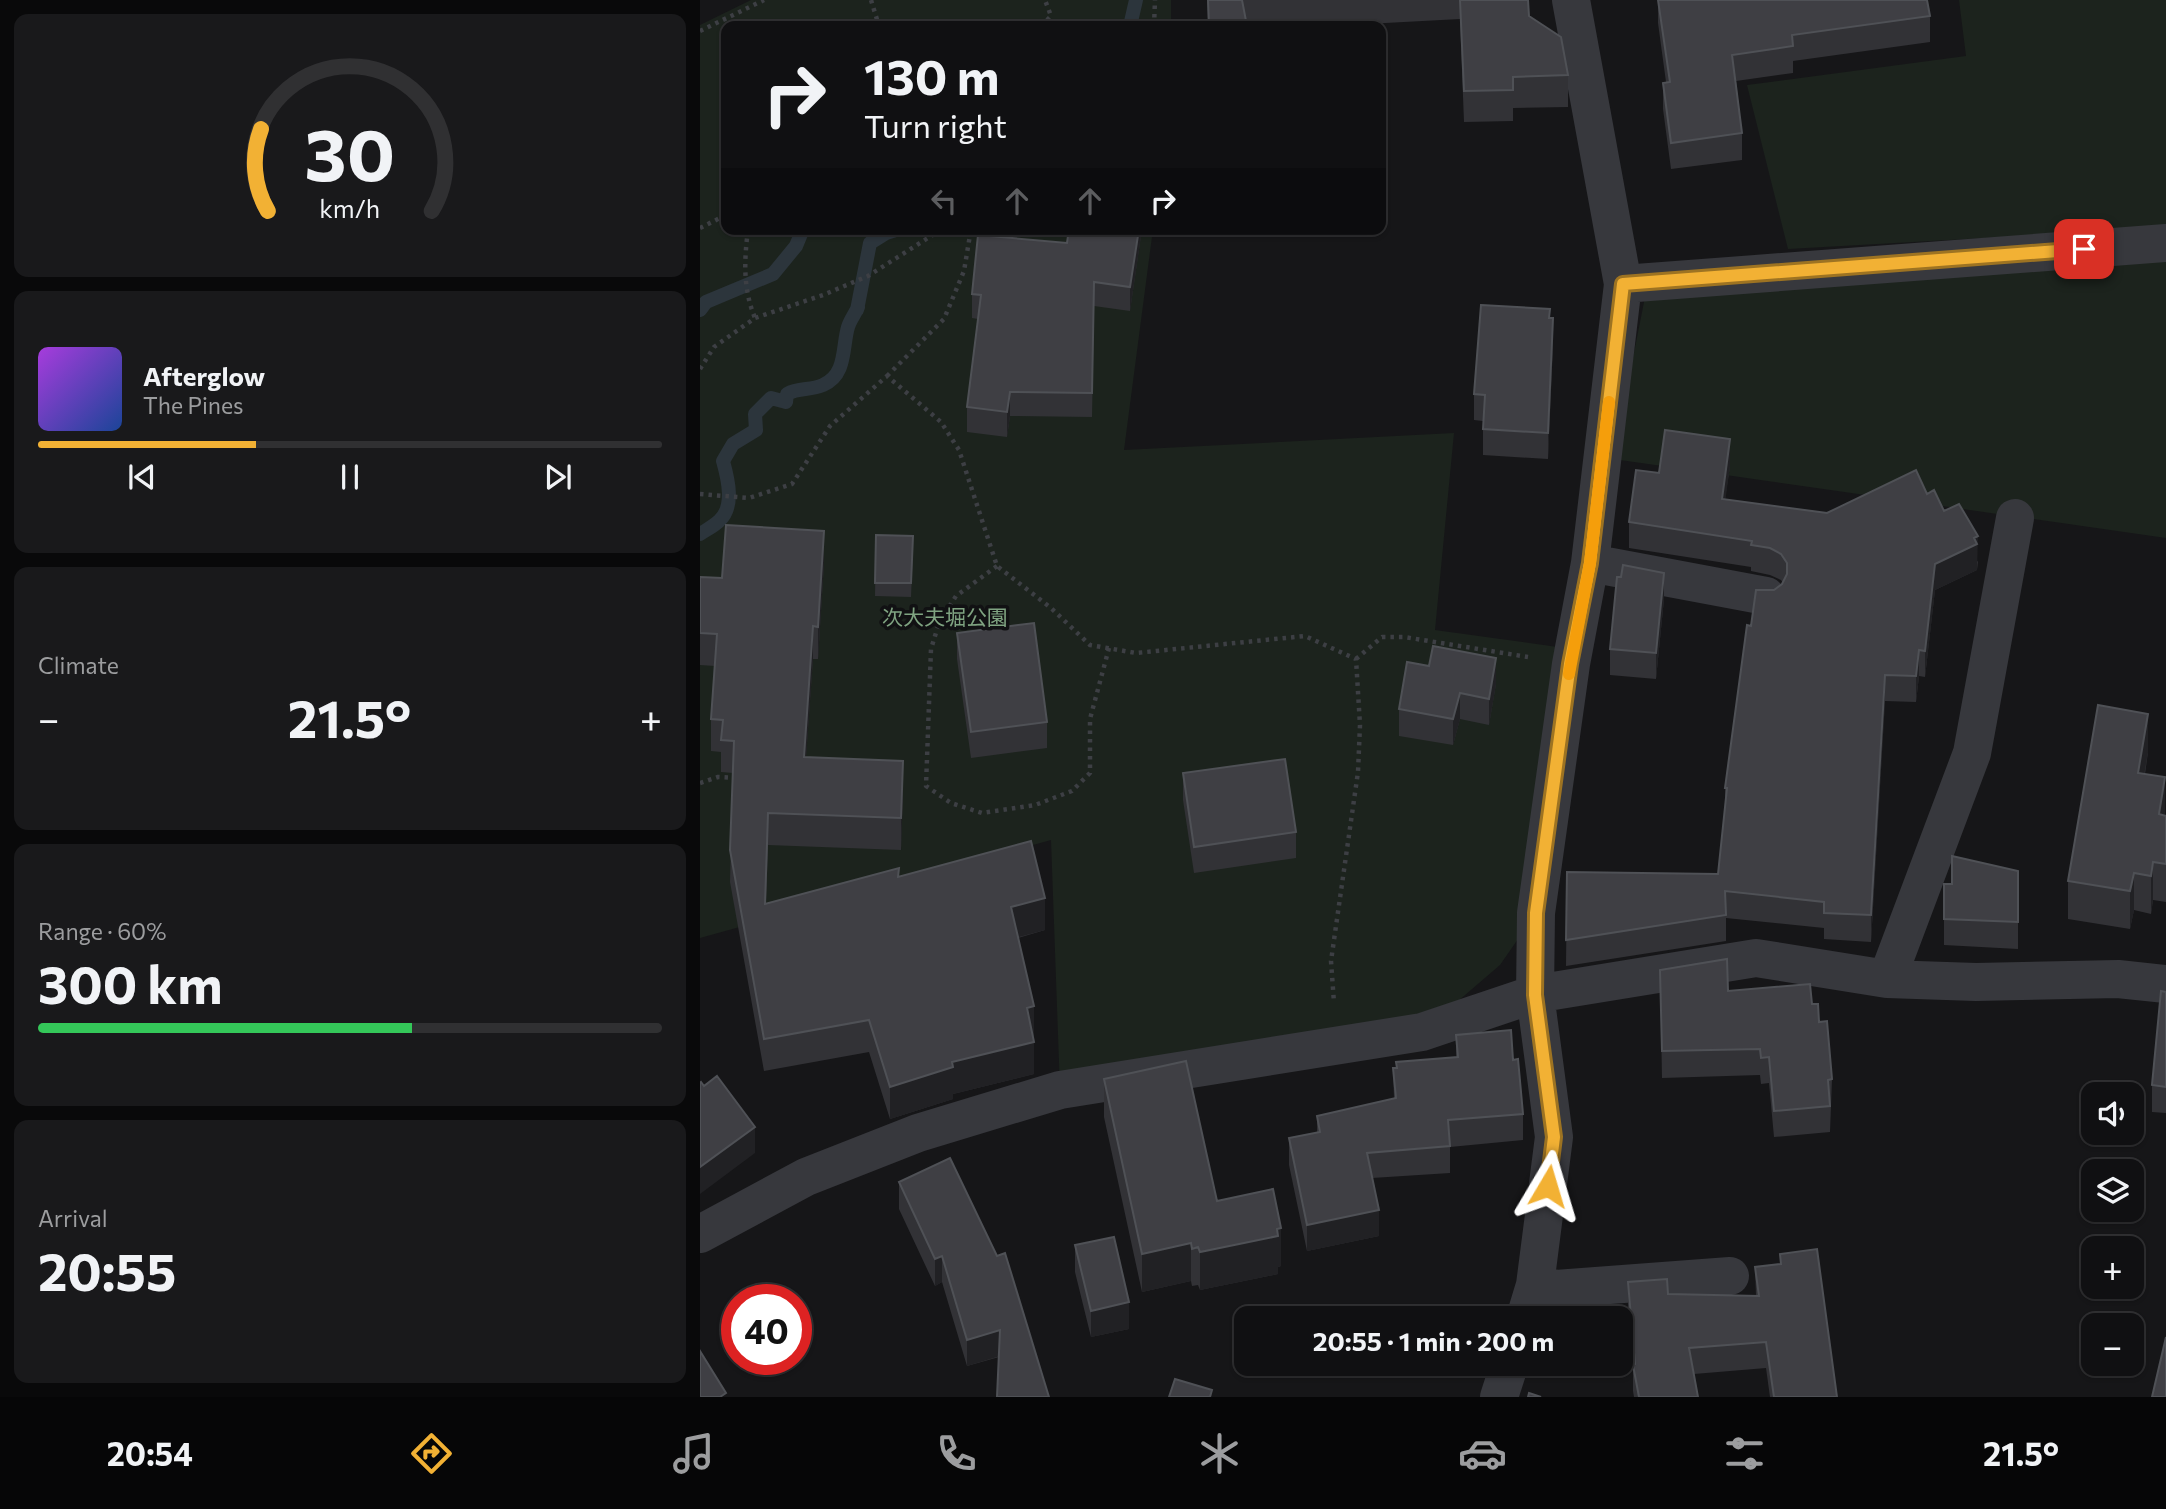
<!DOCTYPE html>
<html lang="en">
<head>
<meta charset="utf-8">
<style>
  body { margin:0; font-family:Commissioner,"Noto Sans JP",sans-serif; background:#19191b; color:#f1f3f6; height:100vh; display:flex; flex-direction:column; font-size:26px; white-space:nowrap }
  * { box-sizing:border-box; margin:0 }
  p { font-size:23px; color:#9c9d9f }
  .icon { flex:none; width:38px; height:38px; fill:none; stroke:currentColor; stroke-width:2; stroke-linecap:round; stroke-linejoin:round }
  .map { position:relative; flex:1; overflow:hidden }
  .side { display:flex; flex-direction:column; gap:14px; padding:14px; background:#09090a; width:700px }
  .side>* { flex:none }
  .hud { position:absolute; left:21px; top:21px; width:665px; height:214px; border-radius:14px; box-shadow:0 2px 5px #0004,0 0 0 2px #303032; background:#101012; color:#f1f3f6; overflow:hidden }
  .controls { position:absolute; left:1381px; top:1082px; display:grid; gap:14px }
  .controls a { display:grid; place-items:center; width:63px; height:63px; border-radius:14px; background:#101012; box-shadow:0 2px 5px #0004,0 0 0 2px #303032; font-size:35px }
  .speed { position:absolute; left:21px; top:1284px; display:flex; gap:14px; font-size:35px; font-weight:700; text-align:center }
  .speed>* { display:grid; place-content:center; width:91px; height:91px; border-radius:50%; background:#101012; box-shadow:0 2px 5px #0004,0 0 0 2px #303032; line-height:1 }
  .speed .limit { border:10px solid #d22; background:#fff; color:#111 }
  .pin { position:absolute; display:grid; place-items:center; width:60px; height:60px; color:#fff; margin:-30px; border-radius:14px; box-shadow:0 4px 10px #0006 }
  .me { position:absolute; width:77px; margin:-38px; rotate:7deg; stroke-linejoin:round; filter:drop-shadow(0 0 5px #0008) }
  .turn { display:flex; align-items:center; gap:24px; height:147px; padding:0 28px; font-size:32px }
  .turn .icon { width:91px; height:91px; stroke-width:2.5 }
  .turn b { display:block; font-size:49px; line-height:60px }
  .lanes { display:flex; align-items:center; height:66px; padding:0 28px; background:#0003; justify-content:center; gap:35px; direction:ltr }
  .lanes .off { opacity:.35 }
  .big { font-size:52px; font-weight:700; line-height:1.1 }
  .side .card { flex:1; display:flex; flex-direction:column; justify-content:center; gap:10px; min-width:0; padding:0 24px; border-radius:14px; background:#19191b }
  .side .dial { align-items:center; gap:0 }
  .dial svg { height:182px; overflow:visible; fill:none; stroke:#303032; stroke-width:7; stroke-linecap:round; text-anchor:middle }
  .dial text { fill:#f1f3f6; stroke:none }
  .song { display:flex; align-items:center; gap:21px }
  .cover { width:84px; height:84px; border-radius:10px; background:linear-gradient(135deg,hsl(280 70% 55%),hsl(220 70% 35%)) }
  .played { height:7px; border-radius:4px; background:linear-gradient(90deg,#f2b134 35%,#303032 35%) }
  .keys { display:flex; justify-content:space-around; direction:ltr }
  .heat { display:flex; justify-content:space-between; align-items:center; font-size:38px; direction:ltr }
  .charge { height:10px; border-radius:5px; background:linear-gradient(90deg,#34c759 60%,#303032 0) }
  .trip { position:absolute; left:534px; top:1306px; width:399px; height:70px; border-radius:14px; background:#101012; box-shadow:0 2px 5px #0004,0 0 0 2px #303032; font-weight:700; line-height:70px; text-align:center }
  .tabs { display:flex; height:112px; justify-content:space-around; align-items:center; background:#060607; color:#9c9d9f }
  .tabs .icon { width:49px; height:49px }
  .tabs .on { color:#f2b134 }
  .tabs b { font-size:32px; color:#f1f3f6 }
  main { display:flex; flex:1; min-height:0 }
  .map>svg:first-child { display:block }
</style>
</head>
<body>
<main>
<section class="side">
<div class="card dial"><svg viewBox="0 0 100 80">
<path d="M14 69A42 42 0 1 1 86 69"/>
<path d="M14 69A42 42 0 0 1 11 33" stroke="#f2b134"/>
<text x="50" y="56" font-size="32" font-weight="700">30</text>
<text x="50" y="72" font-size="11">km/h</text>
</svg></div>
<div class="card">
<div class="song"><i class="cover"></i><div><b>Afterglow</b><p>The Pines</p></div></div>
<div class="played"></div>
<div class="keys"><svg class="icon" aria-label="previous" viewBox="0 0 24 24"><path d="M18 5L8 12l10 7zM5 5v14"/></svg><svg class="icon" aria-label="pause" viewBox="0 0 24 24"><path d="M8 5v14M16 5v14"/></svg><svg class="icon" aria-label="next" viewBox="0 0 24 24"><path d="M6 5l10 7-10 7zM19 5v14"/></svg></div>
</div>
<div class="card"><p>Climate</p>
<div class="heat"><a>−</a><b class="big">21.5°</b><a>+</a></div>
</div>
<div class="card"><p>Range · 60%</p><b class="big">300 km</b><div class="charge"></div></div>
<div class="card"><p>Arrival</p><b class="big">20:55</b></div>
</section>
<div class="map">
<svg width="1466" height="1397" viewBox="0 0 1466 1397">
  <rect width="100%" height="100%" fill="#161618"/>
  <!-- green -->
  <path fill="#1c231d" d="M 51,0 L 471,0 L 471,26 L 26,26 L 26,229 L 453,229 L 424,450 L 754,433 L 735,630 L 872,649 L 836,913 L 800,965 L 722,1032 L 360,1090 L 351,840 L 0,938 L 0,25 Z
    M 1259,0 L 1466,0 L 1466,228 L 1088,249 L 1047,85 L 1266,56 Z
    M 1466,256 L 1466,538 L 913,459 L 946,292 Z"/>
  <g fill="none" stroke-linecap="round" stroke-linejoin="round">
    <!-- stream -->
    <path stroke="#2c353c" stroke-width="14" d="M 430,26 L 436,0
      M 0,310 L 6,302 L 73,274 L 96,246 L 103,229
      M 157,310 L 170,243 L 186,233 L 199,229
      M 0,534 C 6,530 14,526 19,521 C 35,507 28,479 23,461 L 33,444 L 56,430 L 55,414 L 71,398 L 86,402 L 87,394 C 99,387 110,391 123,385 C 147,375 142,347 148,327 C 150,320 155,314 158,307"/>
    <!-- path -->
    <path stroke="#3d3f44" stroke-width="4.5" stroke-dasharray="3.5 5" stroke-linecap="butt" d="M 171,0 L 179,26
      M 341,26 L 351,16 L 345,0
      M 454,26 L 455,0
      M 0,31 L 64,0
      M 0,228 L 26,215
      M 48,230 C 44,261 43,289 55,318
      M 0,369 L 14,347 L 55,318 L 123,295 L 168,276 L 242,229
      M 187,376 L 244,319 L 264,271 L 271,229
      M 0,494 L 49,498 L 92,484 L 130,426 L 187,376 L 241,422 L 259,450 L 297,566 L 351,608 L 390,645 L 436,653 L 605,636 L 656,659 L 660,725 L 658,772 L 631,961 L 634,1003
      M 297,566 L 256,596 L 239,623 L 231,649 L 226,786 L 251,803 L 282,813 L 335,805 L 372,791 L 390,773 L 390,719 L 409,648
      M 656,659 L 682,637 L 704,637 L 828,657
      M 0,783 L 18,777 L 37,778"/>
    <!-- minor -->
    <path stroke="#37383d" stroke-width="38" d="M 923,284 L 1466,243
      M 890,563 L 1066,596
      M 1187,979 L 1272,753 L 1315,518
      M 0,1234 L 106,1177 L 218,1133 L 360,1090 L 722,1032 L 835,994 L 1056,958 L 1187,979 L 1276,982 L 1418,979 L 1466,984
      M 835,1285 L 856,1289 L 1030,1276
      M 825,1318 L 835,1285 L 854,1137 L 835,994 L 836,913 L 871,664 L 890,563 L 923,284 L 871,0
      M 799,1397 L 810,1363"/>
  </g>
  <!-- wall -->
  <path fill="#323236" d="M 507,0 L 828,0 L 829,16 L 868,75 L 868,107 L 813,108 L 813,121 L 764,122 L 760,19 L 629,26 L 508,26 Z
    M 958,0 L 1230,16 L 1230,42 L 1093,61 L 1093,73 L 1036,81 L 1042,133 L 1042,160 L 971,169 L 963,109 L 963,83 L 966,82 L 958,23 Z
    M 442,229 L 430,311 L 394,306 L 392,417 L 310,416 L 307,437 L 267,432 L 267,407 L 278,319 L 272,318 L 272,294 L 367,243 Z
    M 850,318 L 853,345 L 848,459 L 783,455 L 783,421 L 774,420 L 774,394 Z
    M 1030,466 L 1025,499 L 1127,513 L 1227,494 L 1244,511 L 1278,562 L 1277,570 L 1235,590 L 1225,677 L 1219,676 L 1216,702 L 1185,701 L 1171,942 L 1124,939 L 1124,928 L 1026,918 L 1026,941 L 866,966 L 867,872 L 1018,874 L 1025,808 L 1025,788 L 1051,626 L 1074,590 L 1083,583 L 1081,580 L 1070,575 L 1051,571 L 1051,567 L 929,548 L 929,522 L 959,473 Z
    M 176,535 L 213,549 L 211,597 L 175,596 Z
    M 124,563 L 118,659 L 113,659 L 106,757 L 203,793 L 201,850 L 68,845 L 66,904 L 199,877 L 345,930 L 318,938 L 334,1038 L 333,1038 L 334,1074 L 253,1094 L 253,1099 L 190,1119 L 169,1052 L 64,1071 L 30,882 L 33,773 L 21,772 L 21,752 L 11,751 L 11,719 L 15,666 L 0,665 L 0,577 L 22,578 Z
    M 964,599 L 956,679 L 910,675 L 910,649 Z
    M 257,633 L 347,722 L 347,748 L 271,758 L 257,659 Z
    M 796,684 L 789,725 L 760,719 L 753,745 L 699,736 L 699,709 Z
    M 1448,752 L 1445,774 L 1466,816 L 1466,902 L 1453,900 L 1451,914 L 1434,910 L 1430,929 L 1368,919 L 1368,881 Z
    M 483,773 L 596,832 L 596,858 L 494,873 L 483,800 Z
    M 1318,871 L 1318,949 L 1244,945 L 1244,884 L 1252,884 Z
    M 960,970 L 1028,991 L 1112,1004 L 1119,1022 L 1132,1079 L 1130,1132 L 1074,1137 L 1069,1083 L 1061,1084 L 1060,1075 L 962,1078 Z
    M 1466,992 L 1466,1113 L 1452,1112 L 1452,1085 Z
    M 756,1035 L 813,1060 L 823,1114 L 823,1140 L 750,1147 L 750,1173 L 672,1178 L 679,1236 L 607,1251 L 589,1165 L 589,1138 L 617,1133 L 617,1116 L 694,1099 L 693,1068 L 756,1057 Z
    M 404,1079 L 517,1201 L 581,1266 L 578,1267 L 578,1274 L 500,1290 L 498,1285 L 492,1286 L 491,1281 L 442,1292 L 404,1117 Z
    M 199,1182 L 299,1357 L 267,1366 L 242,1282 L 235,1286 L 199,1209 Z
    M 375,1245 L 429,1329 L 391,1337 L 375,1272 Z
    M 1080,1254 L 1137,1397 L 1070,1397 L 1066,1368 L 994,1374 L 998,1397 L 934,1397 L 933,1391 L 933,1367 L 928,1308 L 928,1282 L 968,1294 L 1056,1296 L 1055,1267 L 1080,1264 Z"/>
  <!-- shaded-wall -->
  <path fill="#212124" d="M 439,229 L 442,229 L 430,311 L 430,287 Z
    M 853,318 L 853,345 L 848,459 L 848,433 Z
    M 310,392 L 310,416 L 307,437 L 307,412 Z
    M 1030,439 L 1030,466 L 1022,525 L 1022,499 Z
    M 124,531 L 124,563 L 118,659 L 118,627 Z
    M 1278,536 L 1277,570 L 1235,590 L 1225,677 L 1225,651 L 1235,564 Z
    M 964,573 L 964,599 L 956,679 L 956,653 Z
    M 113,626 L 113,659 L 104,789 L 104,757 Z
    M 1219,650 L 1219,676 L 1216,702 L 1216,676 Z
    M 796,658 L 796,684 L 789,725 L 789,699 Z
    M 1185,675 L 1185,701 L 1171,942 L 1171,915 Z
    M 760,693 L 760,719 L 753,745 L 753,719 Z
    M 1448,714 L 1448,752 L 1438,811 L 1438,773 Z
    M 203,761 L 203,793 L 201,850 L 201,818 Z
    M 1465,777 L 1465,815 L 1459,814 Z
    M 1453,862 L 1453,900 L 1451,914 L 1451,876 Z
    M 1434,873 L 1434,910 L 1430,929 L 1430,891 Z
    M 345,898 L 345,930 L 311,939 L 311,907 Z
    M 334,1006 L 334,1038 L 327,1040 L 327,1008 Z
    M 334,1042 L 334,1074 L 253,1094 L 253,1099 L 190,1119 L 190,1087 L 252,1062 Z
    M 55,1127 L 55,1153 L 0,1194 L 0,1167 Z
    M 679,1210 L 679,1236 L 607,1251 L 607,1225 Z
    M 581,1228 L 581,1266 L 578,1267 L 578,1274 L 500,1290 L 500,1252 Z
    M 491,1243 L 491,1281 L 442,1292 L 442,1254 Z
    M 242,1256 L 242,1282 L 235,1286 L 235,1259 Z
    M 429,1302 L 429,1329 L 391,1337 L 391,1311 Z
    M 300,1330 L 300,1356 L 267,1366 L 267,1340 Z"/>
  <!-- building -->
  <path fill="#3f3f44" stroke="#4f5156" stroke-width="2" d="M 508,0 L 542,0 L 547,26 L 509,26 Z
    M 760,0 L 828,0 L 829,16 L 861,37 L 868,75 L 813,77 L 813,90 L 764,91 Z
    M 958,0 L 1227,0 L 1230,16 L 1092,35 L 1093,46 L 1032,55 L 1042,133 L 971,143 L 963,83 L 970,82 Z
    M 369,229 L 439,229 L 430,287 L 394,282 L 392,393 L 310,392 L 307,412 L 267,407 L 281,295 L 272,294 L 278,235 L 367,243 Z
    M 781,305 L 850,309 L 849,318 L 853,318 L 848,433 L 783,429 L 785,395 L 774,394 Z
    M 965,430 L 1030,439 L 1022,499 L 1127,513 L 1216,470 L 1227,494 L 1234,490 L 1244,511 L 1259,504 L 1278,536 L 1274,538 L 1277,544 L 1235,564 L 1225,651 L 1219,650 L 1216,676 L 1185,675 L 1171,915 L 1124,913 L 1124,902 L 1025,891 L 1026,915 L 866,940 L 867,872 L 1018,874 L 1027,788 L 1025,788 L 1047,625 L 1051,626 L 1056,590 L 1074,590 L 1082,584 L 1087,574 L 1087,563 L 1081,554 L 1070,548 L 1051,545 L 1052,541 L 929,522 L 936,470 L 959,473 Z
    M 26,525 L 124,531 L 118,627 L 113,626 L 104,757 L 203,761 L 201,818 L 68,813 L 65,904 L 199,868 L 198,877 L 331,841 L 345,898 L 311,907 L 334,1006 L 327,1008 L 334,1042 L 252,1062 L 253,1067 L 190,1087 L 169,1020 L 64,1039 L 30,850 L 34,741 L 21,740 L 23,720 L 11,719 L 17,634 L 0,633 L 0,577 L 22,578 Z
    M 176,535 L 213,536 L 211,583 L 175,583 Z
    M 923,565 L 964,573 L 956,653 L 910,649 L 917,577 L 921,577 Z
    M 334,623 L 347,722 L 271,732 L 257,633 Z
    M 733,646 L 796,658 L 789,699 L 760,693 L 753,719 L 699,709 L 707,662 L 729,666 Z
    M 1398,705 L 1448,714 L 1438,773 L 1465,777 L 1459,814 L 1466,816 L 1466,864 L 1453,862 L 1451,876 L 1434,873 L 1430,891 L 1368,881 Z
    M 585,759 L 596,832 L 494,847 L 483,773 Z
    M 1252,856 L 1318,871 L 1318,922 L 1244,919 L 1244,884 L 1252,884 Z
    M 1027,959 L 1028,991 L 1110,984 L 1112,1004 L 1118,1004 L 1119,1022 L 1127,1021 L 1132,1079 L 1128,1080 L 1130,1106 L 1074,1111 L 1069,1057 L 1061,1058 L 1060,1049 L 962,1051 L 960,970 Z
    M 1461,991 L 1466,992 L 1466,1087 L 1452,1085 Z
    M 811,1030 L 813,1060 L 818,1059 L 823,1114 L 748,1120 L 750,1146 L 667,1153 L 679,1210 L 607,1225 L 589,1138 L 620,1132 L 617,1116 L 696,1098 L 693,1068 L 697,1068 L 696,1062 L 758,1057 L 756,1035 Z
    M 486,1061 L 517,1201 L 573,1189 L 581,1228 L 577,1229 L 578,1236 L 500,1252 L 498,1247 L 492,1249 L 491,1243 L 442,1254 L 404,1079 Z
    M 17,1076 L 55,1127 L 0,1167 L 0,1083 L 1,1082 L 4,1086 Z
    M 250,1158 L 297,1256 L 305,1253 L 349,1397 L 297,1397 L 300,1330 L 267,1340 L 242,1256 L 235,1259 L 199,1182 Z
    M 414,1237 L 429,1302 L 391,1311 L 375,1245 Z
    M 1117,1249 L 1137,1397 L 1074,1397 L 1066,1342 L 989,1348 L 998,1397 L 939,1397 L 933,1365 L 935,1364 L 928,1282 L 967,1279 L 968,1294 L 1059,1296 L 1055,1267 L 1081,1264 L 1080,1254 Z
    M 1466,1337 L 1466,1397 L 1452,1397 Z
    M 0,1351 L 26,1393 L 20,1397 L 0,1397 Z
    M 475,1379 L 512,1390 L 510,1397 L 469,1397 Z
    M 829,1393 L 841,1397 L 828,1397 Z"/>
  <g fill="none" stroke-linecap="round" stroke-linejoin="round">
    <!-- route casing -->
    <g stroke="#9d7322" stroke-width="18">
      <path id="route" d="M 848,1186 L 854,1137 L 835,995 L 836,913 L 870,664 L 890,563 L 923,284 L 1384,249"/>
    </g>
    <!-- route -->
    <use href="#route" stroke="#f2b134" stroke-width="12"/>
    <!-- slow -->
    <path stroke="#f59e0b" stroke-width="12" d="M 869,674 L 890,563 L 909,402"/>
  </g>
  <g text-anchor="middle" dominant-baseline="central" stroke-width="7" stroke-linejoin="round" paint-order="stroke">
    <!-- park labels -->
    <g font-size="21" fill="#7fa381" stroke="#111113">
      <text x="245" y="616">次大夫堀公園</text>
    </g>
  </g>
</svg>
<div class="controls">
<a><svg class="icon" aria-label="sound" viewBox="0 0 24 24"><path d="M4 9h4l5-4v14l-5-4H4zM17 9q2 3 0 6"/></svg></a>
<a><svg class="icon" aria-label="layers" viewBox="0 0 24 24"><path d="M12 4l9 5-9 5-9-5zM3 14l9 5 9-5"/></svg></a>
<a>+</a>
<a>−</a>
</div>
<div class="speed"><div class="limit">40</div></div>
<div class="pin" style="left:1384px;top:249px;background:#d93025"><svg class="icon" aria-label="arrive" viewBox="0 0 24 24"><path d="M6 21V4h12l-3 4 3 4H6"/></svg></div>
<svg class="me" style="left:848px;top:1186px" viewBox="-20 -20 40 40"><path d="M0-17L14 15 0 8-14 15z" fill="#f2b134" stroke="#fff" stroke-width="4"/></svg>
<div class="trip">20:55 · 1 min · 200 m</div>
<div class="hud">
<div class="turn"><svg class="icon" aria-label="right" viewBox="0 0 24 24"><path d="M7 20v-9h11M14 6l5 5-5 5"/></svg><div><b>130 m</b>Turn right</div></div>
<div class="lanes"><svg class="icon off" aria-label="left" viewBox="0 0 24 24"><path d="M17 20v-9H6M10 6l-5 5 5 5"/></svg><svg class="icon off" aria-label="ahead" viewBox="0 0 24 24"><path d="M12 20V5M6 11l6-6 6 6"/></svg><svg class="icon off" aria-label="ahead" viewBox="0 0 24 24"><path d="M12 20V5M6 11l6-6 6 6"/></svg><svg class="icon" aria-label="right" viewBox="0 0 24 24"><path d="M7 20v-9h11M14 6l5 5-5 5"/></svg></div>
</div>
</div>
</main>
<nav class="tabs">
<b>20:54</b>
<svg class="icon on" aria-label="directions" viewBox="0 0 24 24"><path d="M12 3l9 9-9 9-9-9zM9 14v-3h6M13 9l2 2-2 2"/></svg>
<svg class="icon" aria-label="music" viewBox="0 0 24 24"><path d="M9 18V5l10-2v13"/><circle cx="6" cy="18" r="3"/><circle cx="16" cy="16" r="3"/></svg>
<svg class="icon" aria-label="phone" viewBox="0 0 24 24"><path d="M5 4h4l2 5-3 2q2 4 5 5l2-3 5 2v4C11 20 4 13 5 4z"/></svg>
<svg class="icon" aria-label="climate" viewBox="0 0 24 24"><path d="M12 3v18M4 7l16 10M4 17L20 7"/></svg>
<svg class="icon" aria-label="car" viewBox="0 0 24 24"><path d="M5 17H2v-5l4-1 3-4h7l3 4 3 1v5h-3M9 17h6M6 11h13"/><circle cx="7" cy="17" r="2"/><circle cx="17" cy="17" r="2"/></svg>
<svg class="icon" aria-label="filters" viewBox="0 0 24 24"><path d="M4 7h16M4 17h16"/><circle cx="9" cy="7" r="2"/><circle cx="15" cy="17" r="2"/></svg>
<b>21.5°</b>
</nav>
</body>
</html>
